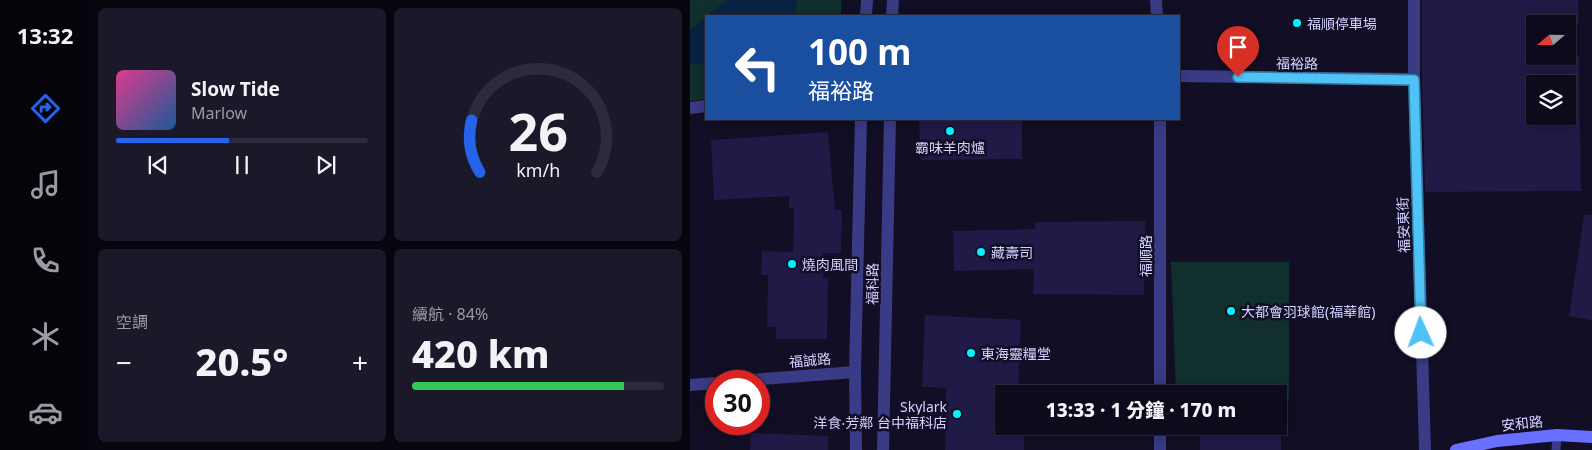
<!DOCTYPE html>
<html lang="zh-TW">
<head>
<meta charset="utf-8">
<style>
  body { margin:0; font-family:"Noto Sans","Noto Sans TC",sans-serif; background:#1b1829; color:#f1f3f6; height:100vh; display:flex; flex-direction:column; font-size:19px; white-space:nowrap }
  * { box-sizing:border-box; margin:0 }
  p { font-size:16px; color:#9a9aa3 }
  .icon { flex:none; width:28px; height:28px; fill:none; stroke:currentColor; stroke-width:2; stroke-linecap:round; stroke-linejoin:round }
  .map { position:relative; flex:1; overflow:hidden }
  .details { display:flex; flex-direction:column; gap:8px; padding:8px; background:#07060f; width:600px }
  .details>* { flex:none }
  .top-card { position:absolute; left:15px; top:15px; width:475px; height:105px; border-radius:0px; box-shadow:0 2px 12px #0003,0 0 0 1px #2d2b3b; background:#1a4fa0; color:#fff; overflow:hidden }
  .needle { width:32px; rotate:250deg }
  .buttons { position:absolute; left:836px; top:15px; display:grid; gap:10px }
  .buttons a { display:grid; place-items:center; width:50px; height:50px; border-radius:0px; background:#0d0a1c; box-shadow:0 2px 12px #0003,0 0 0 1px #2d2b3b; font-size:25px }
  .speed { position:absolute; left:15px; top:370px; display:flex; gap:10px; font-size:25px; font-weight:700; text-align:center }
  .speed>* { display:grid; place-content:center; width:65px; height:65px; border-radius:50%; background:#0d0a1c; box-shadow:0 2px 12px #0003,0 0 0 1px #2d2b3b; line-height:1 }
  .speed .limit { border:8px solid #d22; background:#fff; color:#111 }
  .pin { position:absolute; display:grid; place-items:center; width:42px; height:42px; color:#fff; margin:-51px -21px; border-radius:50% 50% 50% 0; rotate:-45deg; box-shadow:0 0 5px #0007 }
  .pin .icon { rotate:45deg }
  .me { position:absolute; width:55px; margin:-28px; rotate:358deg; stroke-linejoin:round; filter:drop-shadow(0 0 4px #0008) }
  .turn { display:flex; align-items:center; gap:18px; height:105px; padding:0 20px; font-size:22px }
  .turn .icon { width:65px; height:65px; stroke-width:2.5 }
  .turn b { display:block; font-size:35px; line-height:42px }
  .big { font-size:38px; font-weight:800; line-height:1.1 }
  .details .card { flex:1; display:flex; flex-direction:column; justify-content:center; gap:8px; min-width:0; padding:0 18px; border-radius:8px; background:#1b1829 }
  .details .dial { align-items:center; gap:0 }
  .dial svg { height:130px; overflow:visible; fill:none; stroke:#2d2b3b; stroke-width:7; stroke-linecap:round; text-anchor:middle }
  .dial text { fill:#f1f3f6; stroke:none }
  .song { display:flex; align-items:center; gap:15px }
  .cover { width:60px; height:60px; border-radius:8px; background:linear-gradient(135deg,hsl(330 70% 55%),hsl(210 70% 35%)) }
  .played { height:5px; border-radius:2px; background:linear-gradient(90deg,#2563eb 45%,#2d2b3b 45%) }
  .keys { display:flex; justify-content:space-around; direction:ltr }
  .heat { display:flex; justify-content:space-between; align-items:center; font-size:28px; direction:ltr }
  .charge { height:8px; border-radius:4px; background:linear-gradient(90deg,#34c759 84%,#2d2b3b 0) }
  .details .tiles { flex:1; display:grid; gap:8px; grid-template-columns:repeat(2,1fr) }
  .trip { position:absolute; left:305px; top:385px; width:292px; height:50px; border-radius:0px; background:#0d0a1c; box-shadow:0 2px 12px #0003,0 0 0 1px #2d2b3b; font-weight:800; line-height:50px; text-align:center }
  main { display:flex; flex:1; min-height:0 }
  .menu { display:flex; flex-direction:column; width:90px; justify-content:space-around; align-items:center; background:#05040b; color:#9a9aa3 }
  .menu .icon { width:35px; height:35px }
  .menu .on { color:#2563eb }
  .menu b { font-size:22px; color:#f1f3f6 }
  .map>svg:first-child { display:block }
</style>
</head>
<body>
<main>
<nav class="menu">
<b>13:32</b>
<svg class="icon on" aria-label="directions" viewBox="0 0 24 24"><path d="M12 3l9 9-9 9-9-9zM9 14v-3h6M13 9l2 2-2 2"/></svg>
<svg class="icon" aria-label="music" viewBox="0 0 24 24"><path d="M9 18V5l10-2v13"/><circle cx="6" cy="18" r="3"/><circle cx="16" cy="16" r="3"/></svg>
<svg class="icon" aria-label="phone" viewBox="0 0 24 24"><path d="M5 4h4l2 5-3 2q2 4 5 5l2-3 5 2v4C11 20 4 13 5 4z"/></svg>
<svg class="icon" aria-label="climate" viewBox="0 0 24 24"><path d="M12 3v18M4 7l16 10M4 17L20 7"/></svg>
<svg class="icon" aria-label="car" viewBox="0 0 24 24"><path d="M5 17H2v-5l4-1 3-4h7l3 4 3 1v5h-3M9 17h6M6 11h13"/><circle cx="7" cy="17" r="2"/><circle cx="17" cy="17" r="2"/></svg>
</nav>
<section class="details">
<div class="tiles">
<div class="card">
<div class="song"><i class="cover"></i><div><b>Slow Tide</b><p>Marlow</p></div></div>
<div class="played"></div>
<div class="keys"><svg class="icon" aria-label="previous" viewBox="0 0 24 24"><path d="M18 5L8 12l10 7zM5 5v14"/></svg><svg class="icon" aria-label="pause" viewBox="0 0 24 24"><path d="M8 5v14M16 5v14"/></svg><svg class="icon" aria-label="next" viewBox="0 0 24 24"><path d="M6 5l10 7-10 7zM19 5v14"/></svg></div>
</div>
<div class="card dial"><svg viewBox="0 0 100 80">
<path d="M14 69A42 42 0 1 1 86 69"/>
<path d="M14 69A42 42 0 0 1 9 37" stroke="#2563eb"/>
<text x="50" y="56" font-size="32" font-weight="700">26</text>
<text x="50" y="72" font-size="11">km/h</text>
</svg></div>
<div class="card"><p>空調</p>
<div class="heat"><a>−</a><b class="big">20.5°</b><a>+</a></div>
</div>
<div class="card"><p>續航 · 84%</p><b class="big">420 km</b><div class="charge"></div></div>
</div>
</section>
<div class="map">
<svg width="902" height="450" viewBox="0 0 902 450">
  <rect width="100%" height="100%" fill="#110e25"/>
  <!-- green -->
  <path fill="#112f2c" d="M 0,0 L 151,0 L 151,16 L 16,16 L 16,99 L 0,101 Z
    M 481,262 L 599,262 L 599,399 L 589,398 L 589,394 L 486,394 Z"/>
  <!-- water -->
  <path fill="#092243" d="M 37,0 L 107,0 L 105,16 L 17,16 Z
    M 16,17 L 16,63 L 0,64 L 0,30 Z"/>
  <!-- building -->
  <path fill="#201a46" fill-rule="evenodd" d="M 732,0 L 888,0 L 889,24 L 845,24 L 845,56 L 889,56 L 891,191 L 735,192 L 732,79 ZM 845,84 L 878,84 L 878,116 L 845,116 Z
    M 229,119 L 332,119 L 332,159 L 231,160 Z
    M 138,132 L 145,210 L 152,210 L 151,253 L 133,253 L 133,278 L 138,278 L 137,339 L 86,339 L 86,327 L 77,327 L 78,275 L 71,275 L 72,251 L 103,252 L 104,208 L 99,208 L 99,196 L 24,200 L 21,140 Z
    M 894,215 L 902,215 L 902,320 L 879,316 Z
    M 455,221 L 454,295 L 343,294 L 344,269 L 264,271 L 263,231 L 345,229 L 345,222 Z
    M 235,315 L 331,320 L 328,392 L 314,391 L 314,426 L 334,426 L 334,450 L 255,450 L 256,388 L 232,387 Z
    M 510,426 L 591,428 L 591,450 L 510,450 Z
    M 61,433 L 138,436 L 138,450 L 60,450 Z"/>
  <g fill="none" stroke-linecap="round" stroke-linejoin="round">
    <!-- service -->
    <path stroke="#393b84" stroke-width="9" d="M 866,450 L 867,435"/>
    <!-- minor -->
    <path stroke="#393b84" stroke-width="12" d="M 466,0 L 467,16
      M 724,0 L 724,79 L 735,450
      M 489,76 L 724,79
      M 0,108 L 16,106
      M 47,381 L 165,372
      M 0,385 L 26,383
      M 470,394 L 470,119
      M 470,426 L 470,450"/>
    <!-- tertiary -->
    <path stroke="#393b84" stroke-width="12" d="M 176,16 L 177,0
      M 202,16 L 203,0
      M 166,450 L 165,372 L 171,119
      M 193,450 L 200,119"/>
    <!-- secondary -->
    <path stroke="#696fff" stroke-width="12" d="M 766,450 L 807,441 L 867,435 L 902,437"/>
  </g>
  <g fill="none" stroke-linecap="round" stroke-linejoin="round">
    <!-- route casing -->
    <g stroke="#337fa1" stroke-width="12">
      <path id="route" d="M 548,77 L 724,80 L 731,333"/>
    </g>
    <!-- route -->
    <use href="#route" stroke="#4fc3f7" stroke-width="9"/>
  </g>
  <!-- markers -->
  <g fill="#00f4fd" stroke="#110e25" stroke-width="2">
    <circle cx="607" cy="23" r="5"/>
    <circle cx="260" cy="131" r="5"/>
    <circle cx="291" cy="252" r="5"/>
    <circle cx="102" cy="264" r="5"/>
    <circle cx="541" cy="311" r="5"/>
    <circle cx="281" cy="353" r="5"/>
    <circle cx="267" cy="414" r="5"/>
  </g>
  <g text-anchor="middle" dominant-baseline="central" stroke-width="5" stroke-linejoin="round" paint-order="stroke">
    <!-- poi labels -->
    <g font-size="14" fill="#d4d2ff" stroke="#110e25" text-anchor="start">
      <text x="617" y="23">福順停車場</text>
      <text x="260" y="147" text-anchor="middle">霸味羊肉爐</text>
      <text x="301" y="252">藏壽司</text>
      <text x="112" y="264">燒肉風間</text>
      <text x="551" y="311">大都會羽球館(福華館)</text>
      <text x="291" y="353">東海靈糧堂</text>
      <text x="257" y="406" text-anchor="end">Skylark<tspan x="257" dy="16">洋食‧芳鄰 台中福科店</tspan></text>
    </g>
    <!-- street labels -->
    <g font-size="14" fill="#d4d2ff" stroke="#110e25">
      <text transform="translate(607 63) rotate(1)">福裕路</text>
      <text transform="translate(713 225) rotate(-92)">福安東街</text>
      <text transform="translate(455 256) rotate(-90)">福順路</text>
      <text transform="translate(182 284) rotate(-89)">福科路</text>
      <text transform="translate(120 360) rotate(-5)">福誠路</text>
      <text transform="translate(832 423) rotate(-6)">安和路</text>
    </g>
  </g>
</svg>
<div class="buttons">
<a><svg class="needle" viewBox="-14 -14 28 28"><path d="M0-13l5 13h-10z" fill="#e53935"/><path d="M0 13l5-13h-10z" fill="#9a9aa3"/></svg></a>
<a><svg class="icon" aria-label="layers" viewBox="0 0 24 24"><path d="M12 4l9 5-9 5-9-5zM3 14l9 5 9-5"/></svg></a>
</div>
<div class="speed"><div class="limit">30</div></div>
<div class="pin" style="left:548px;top:77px;background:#d93025"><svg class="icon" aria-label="arrive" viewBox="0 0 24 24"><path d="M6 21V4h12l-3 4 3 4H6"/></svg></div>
<svg class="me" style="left:731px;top:333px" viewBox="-20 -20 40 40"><circle r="19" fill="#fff"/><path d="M0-13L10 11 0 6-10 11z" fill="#4fc3f7"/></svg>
<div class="trip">13:33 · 1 分鐘 · 170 m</div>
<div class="top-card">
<div class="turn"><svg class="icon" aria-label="left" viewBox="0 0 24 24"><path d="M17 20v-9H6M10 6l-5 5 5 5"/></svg><div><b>100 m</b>福裕路</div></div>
</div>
</div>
</main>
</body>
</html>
